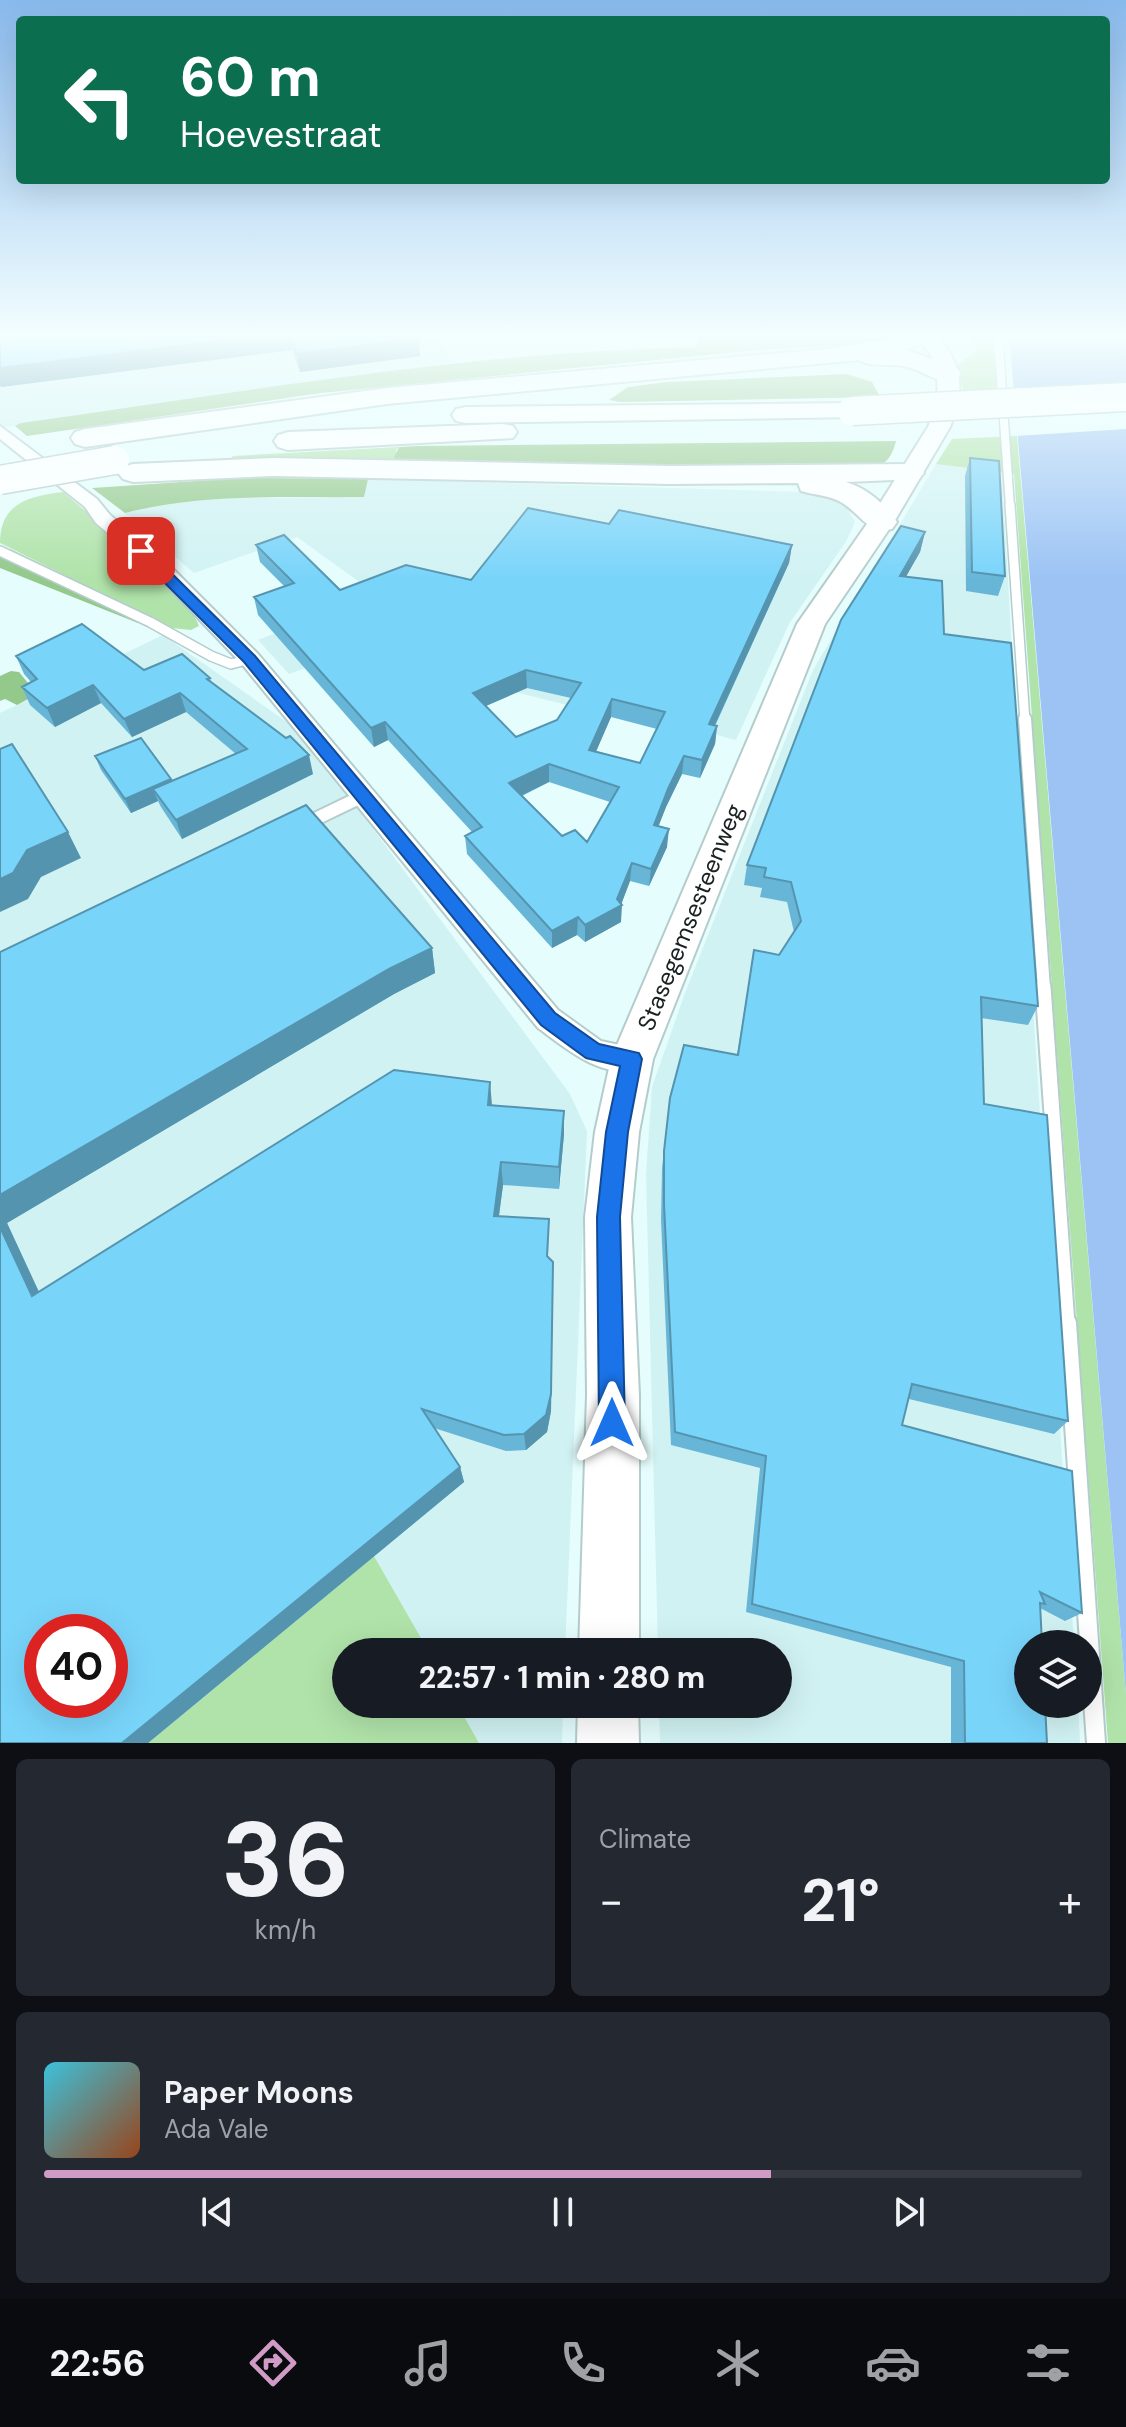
<!DOCTYPE html>
<html lang="en">
<head>
<meta charset="utf-8">
<style>
  body { margin:0; font-family:"DM Sans",sans-serif; background:#242831; color:#f1f3f6; height:100vh; display:flex; flex-direction:column; font-size:30px; white-space:nowrap }
  * { box-sizing:border-box; margin:0 }
  p { font-size:26px; color:#9ea1a6 }
  .icon { flex:none; width:44px; height:44px; fill:none; stroke:currentColor; stroke-width:2; stroke-linecap:round; stroke-linejoin:round }
  .map { position:relative; height:1743px; overflow:hidden }
  .panel { display:flex; flex-direction:column; gap:16px; padding:16px; background:#0d0f14; flex:1 }
  .panel>* { flex:none }
  .guide { position:absolute; left:16px; top:16px; width:1094px; height:168px; border-radius:8px; box-shadow:0 8px 32px #0002; background:#0b6e4f; color:#fff; overflow:hidden }
  .controls { position:absolute; left:1014px; top:1630px; display:grid; gap:16px }
  .controls a { display:grid; place-items:center; width:88px; height:88px; border-radius:50%; background:#171b24; box-shadow:0 8px 32px #0002; font-size:40px }
  .speed { position:absolute; left:24px; top:1614px; display:flex; gap:16px; font-size:40px; font-weight:700; text-align:center }
  .speed>* { display:grid; place-content:center; width:104px; height:104px; border-radius:50%; background:#171b24; box-shadow:0 8px 32px #0002; line-height:1 }
  .speed .limit { border:12px solid #d22; background:#fff; color:#111 }
  .pin { position:absolute; display:grid; place-items:center; width:68px; height:68px; color:#fff; margin:-34px; border-radius:16px; box-shadow:0 4px 12px #0006 }
  .me { position:absolute; width:88px; margin:-44px; rotate:0deg; stroke-linejoin:round; filter:drop-shadow(0 0 6px #0008) }
  .turn { display:flex; align-items:center; gap:28px; height:168px; padding:0 32px; font-size:36px }
  .turn .icon { width:104px; height:104px; stroke-width:2.5 }
  .turn b { display:block; font-size:56px; line-height:68px }
  .big { font-size:60px; font-weight:800; line-height:1.1 }
  .panel .card { flex:1; display:flex; flex-direction:column; justify-content:center; gap:12px; min-width:0; padding:0 28px; border-radius:12px; background:#242831 }
  .panel .dial { align-items:center; gap:0 }
  .dial b { font-size:104px; line-height:1 }
  .song { display:flex; align-items:center; gap:24px }
  .cover { width:96px; height:96px; border-radius:12px; background:linear-gradient(135deg,hsl(190 70% 55%),hsl(20 70% 35%)) }
  .played { height:8px; border-radius:4px; background:linear-gradient(90deg,#d09cc5 70%,#363941 70%) }
  .keys { display:flex; justify-content:space-around; direction:ltr }
  .heat { display:flex; justify-content:space-between; align-items:center; font-size:44px; direction:ltr }
  .panel .tiles { flex:1; display:grid; gap:16px; grid-template-columns:1fr 1fr }
  .card:last-child { grid-column:span 2 }
  .trip { position:absolute; left:332px; top:1638px; width:460px; height:80px; border-radius:40px; background:#171b24; box-shadow:0 8px 32px #0002; font-weight:800; line-height:80px; text-align:center }
  .dock { display:flex; height:128px; justify-content:space-around; align-items:center; background:#090b0e; color:#9ea1a6 }
  .dock .icon { width:56px; height:56px }
  .dock .current { color:#d09cc5 }
  .dock b { font-size:36px; color:#f1f3f6 }
  .map>svg:first-child { display:block }
</style>
</head>
<body>
<div class="map">
<svg width="1126" height="1743" viewBox="0 0 1126 1743">
  <rect width="100%" height="100%" fill="#e5fdfd"/>
  <!-- built -->
  <path fill="#d1f2f3" fill-rule="evenodd" d="M 0,335 L 437,335 L 453,363 L 0,428 Z
    M 936,464 L 1002,473 L 1023,849 L 1074,1644 L 1028,1644 L 1028,1704 L 1078,1704 L 1080,1743 L 660,1743 L 659,1704 L 778,1704 L 778,1652 L 658,1652 L 646,1174 L 652,1087 L 685,993 L 813,670 Z
    M 368,479 L 803,492 L 829,495 L 843,501 L 855,522 L 847,540 L 789,624 L 736,740 L 643,716 L 639,723 L 352,651 L 289,674 L 258,640 L 376,594 L 297,537 L 194,573 L 125,513 L 168,502 L 213,498 L 363,497 Z
    M 163,635 L 301,732 L 570,1094 L 587,1131 L 565,1652 L 429,1652 L 374,1556 L 148,1743 L 0,1743 L 0,713 ZM 42,1632 L 110,1632 L 110,1700 L 42,1700 Z
    M 457,1704 L 563,1704 L 562,1743 L 479,1743 Z"/>
  <!-- green -->
  <path fill="#b0e3a9" d="M 962,335 L 993,335 L 998,394 L 964,395 L 958,364 L 978,350 L 971,337 Z
    M 1017,436 L 1126,1694 L 1126,1743 L 1108,1743 L 1014,474 L 936,464 L 952,439 Z
    M 399,447 L 396,450 L 398,463 L 227,462 L 233,456 Z
    M 63,492 C 88,513 193,601 199,626 L 191,630 L 172,628 L 0,543 C 0,503 29,496 63,492 Z
    M 374,1556 L 429,1652 L 346,1652 L 346,1704 L 457,1704 L 479,1743 L 148,1743 Z"/>
  <!-- forest -->
  <path fill="#93c98b" d="M 700,335 L 893,335 L 890,338 L 855,345 L 758,350 L 321,393 L 27,436 L 15,426 L 21,423 C 245,392 469,352 695,347 Z
    M 847,374 L 872,382 L 880,397 L 621,402 L 609,400 L 628,387 L 667,382 Z
    M 896,441 C 890,465 880,467 857,469 L 398,463 L 393,460 L 399,447 L 417,446 Z
    M 241,478 L 368,479 L 364,497 C 283,498 203,493 125,513 L 92,488 Z
    M 10,549 L 150,616 L 138,623 L 0,568 L 0,554 Z
    M 11,671 L 19,672 L 37,694 L 17,705 L 5,699 L 0,701 L 0,676 Z"/>
  <!-- water -->
  <path fill="#9cc3f4" d="M 1009,335 L 1121,335 L 1126,346 L 1126,1694 Z"/>
  <!-- pier -->
  <path fill="#e5fdfd" d="M 1126,386 L 1126,429 L 1014,436 L 1010,394 Z"/>
  <g fill="none" stroke-linecap="round" stroke-linejoin="round">
    <!-- lane-far4 casing -->
    <g stroke="#b5cccc" stroke-width="11">
      <path id="lane-far4" d="M 998,335 L 1010,507"/>
    </g>
    <!-- lane-far3 casing -->
    <g stroke="#b5cccc" stroke-width="12">
      <path id="lane-far3" d="M 1010,505 L 1025,721
        M 0,551 L 150,622 L 211,656 L 231,664 L 250,659"/>
    </g>
    <!-- lane-far2 casing -->
    <g stroke="#b5cccc" stroke-width="16">
      <path id="lane-far2" d="M 1025,719 L 1044,989
        M 305,824 L 363,796"/>
    </g>
    <!-- lane-far1 casing -->
    <g stroke="#b5cccc" stroke-width="19">
      <path id="lane-far1" d="M 1043,987 L 1067,1325"/>
    </g>
    <!-- lane casing -->
    <g stroke="#b5cccc" stroke-width="22">
      <path id="lane" d="M 1067,1323 L 1096,1743"/>
    </g>
    <!-- street casing -->
    <g stroke="#b5cccc" stroke-width="4">
      <path id="street" d="M 0,426 L 97,499 L 110,515 L 167,563 L 258,654 L 558,1010 L 601,1041 L 643,1050 L 647,1059 L 643,1068 C 604,1082 567,1049 538,1028 L 242,664 L 153,571 L 96,523 L 85,507 L 0,439 Z"/>
    </g>
    <!-- secondary casing -->
    <g stroke="#b5cccc" stroke-width="4">
      <path id="secondary" d="M 917,335 L 937,335 L 951,355 L 959,374 L 960,401 L 950,427 L 894,522 L 825,624 L 653,1059 L 639,1132 L 631,1217 L 639,1395 L 639,1652 L 579,1652 L 587,1395 L 585,1217 L 595,1132 L 611,1059 L 797,624 L 869,521 L 928,427 L 938,401 L 937,374 L 931,355 Z
        M 1115,335 L 1126,335 L 1126,341 L 1118,339 Z
        M 578,1704 L 638,1704 L 639,1743 L 577,1743 Z"/>
    </g>
    <!-- highway casing -->
    <g stroke="#b5cccc" stroke-width="4">
      <path id="highway" d="M 898,335 L 929,335 L 926,340 L 906,350 L 957,368 L 961,374 L 957,380 C 937,385 922,369 903,366 C 888,363 872,368 859,360 L 387,404 L 85,447 L 75,444 L 71,438 L 75,432 L 85,429 L 387,388 L 827,349 L 887,340 Z
        M 852,403 L 862,405 L 866,411 L 862,417 L 466,423 L 456,421 L 452,415 L 456,409 L 466,407 Z
        M 503,424 L 513,426 L 517,432 L 513,438 L 288,450 L 278,447 L 274,441 L 278,435 L 288,432 Z
        M 273,458 L 670,466 L 909,464 L 919,467 L 924,473 L 919,479 L 846,482 C 868,489 884,503 897,522 L 892,529 C 867,535 860,512 839,501 C 827,495 814,495 801,491 L 798,483 L 670,484 L 273,476 L 133,482 L 123,479 L 118,473 L 123,467 L 133,464 Z"/>
    </g>
    <!-- lane-far4 -->
    <use href="#lane-far4" stroke="#fff" stroke-width="8"/>
    <!-- lane-far3 -->
    <use href="#lane-far3" stroke="#fff" stroke-width="9"/>
    <!-- lane-far2 -->
    <use href="#lane-far2" stroke="#fff" stroke-width="12"/>
    <!-- lane-far1 -->
    <use href="#lane-far1" stroke="#fff" stroke-width="15"/>
    <!-- lane -->
    <use href="#lane" stroke="#fff" stroke-width="18"/>
    <!-- street -->
    <use href="#street" fill="#fff" fill-rule="evenodd"/>
    <!-- secondary -->
    <use href="#secondary" fill="#fff" fill-rule="evenodd"/>
    <!-- highway -->
    <use href="#highway" fill="#fff" fill-rule="evenodd"/>
    <!-- highway-bridge casing -->
    <g stroke="#b5cccc" stroke-width="31" stroke-linecap="butt">
      <path id="highway-bridge" d="M 852,411 L 1126,397
        M 0,480 L 115,460"/>
    </g>
    <!-- highway-bridge -->
    <use href="#highway-bridge" stroke="#fff" stroke-width="28"/>
  </g>
  <!-- wall -->
  <path fill="#68b6d7" fill-rule="evenodd" d="M 0,335 L 417,335 L 420,356 L 300,372 L 292,350 L 1,387 L 0,386 Z
    M 970,458 L 1005,576 L 998,596 L 966,591 L 965,476 Z
    M 609,524 L 792,545 L 789,563 L 715,726 L 717,726 L 715,744 L 700,778 L 682,774 L 666,807 L 658,826 L 667,847 L 649,886 L 630,881 L 621,904 L 621,922 L 585,942 L 577,935 L 552,948 L 467,854 L 465,836 L 472,832 L 388,740 L 374,747 L 258,615 L 254,597 L 284,586 L 260,562 L 256,545 L 340,590 L 471,580 ZM 527,688 L 571,698 L 557,720 L 516,737 L 486,706 ZM 611,717 L 657,729 L 640,763 L 596,751 ZM 549,782 L 610,802 L 587,842 L 562,836 L 522,796 Z
    M 925,532 L 920,552 L 906,576 L 944,634 L 1038,1006 L 1028,1025 L 981,1018 L 984,1104 L 1068,1421 L 1054,1434 L 909,1399 L 902,1425 L 1082,1613 L 1065,1621 L 1040,1608 L 1047,1743 L 951,1743 L 951,1667 L 746,1612 L 760,1468 L 671,1445 L 661,1220 L 662,1168 L 670,1098 L 737,1055 L 754,950 L 779,955 L 794,932 L 787,902 L 760,897 L 762,888 L 744,885 L 747,865 Z
    M 16,656 L 210,678 L 211,682 L 313,774 L 182,839 L 161,807 L 158,801 L 131,813 L 101,770 L 95,756 L 172,781 L 236,754 L 186,712 L 132,737 L 101,703 L 55,727 L 30,705 L 22,687 L 31,682 L 24,674 Z
    M 432,948 L 435,973 L 394,994 L 7,1223 L 39,1292 L 492,1106 L 564,1111 L 564,1134 L 559,1189 L 503,1185 L 499,1216 L 549,1219 L 548,1257 L 553,1262 L 553,1282 L 551,1411 L 547,1432 L 526,1450 L 506,1451 L 434,1428 L 460,1467 L 464,1482 L 148,1743 L 0,1743 L 0,952 Z"/>
  <!-- shaded-wall -->
  <path fill="#5594af" d="M 268,335 L 290,335 L 292,350 L 1,387 L 0,384 L 0,368 Z
    M 419,338 L 420,356 L 300,372 L 297,354 Z
    M 925,532 L 920,552 L 895,596 L 900,576 Z
    M 792,545 L 789,563 L 707,742 L 709,724 Z
    M 526,670 L 527,688 L 474,711 L 473,693 Z
    M 93,685 L 101,703 L 55,727 L 47,708 Z
    M 180,693 L 186,712 L 132,737 L 124,719 Z
    M 612,699 L 611,717 L 589,768 L 589,750 Z
    M 385,722 L 388,740 L 374,747 L 371,728 Z
    M 717,726 L 715,744 L 700,778 L 702,760 Z
    M 309,755 L 313,774 L 182,839 L 176,820 Z
    M 684,756 L 682,774 L 666,807 L 652,843 L 654,825 L 668,789 Z
    M 549,764 L 549,782 L 510,801 L 509,783 Z
    M 171,779 L 176,793 L 153,789 L 158,801 L 131,813 L 125,799 Z
    M 669,829 L 667,847 L 649,886 L 651,869 Z
    M 68,832 L 81,858 L 41,877 L 28,899 L 0,912 L 0,879 L 27,850 Z
    M 632,863 L 630,881 L 621,905 L 622,905 L 621,922 L 585,942 L 585,925 L 617,899 Z
    M 578,917 L 577,935 L 552,948 L 552,931 Z
    M 432,948 L 435,973 L 394,994 L 7,1223 L 50,1316 L 32,1296 L 0,1227 L 0,1195 L 389,969 Z
    M 490,1082 L 492,1105 L 488,1105 Z
    M 564,1111 L 564,1134 L 559,1189 L 559,1167 Z
    M 501,1162 L 503,1185 L 496,1237 L 494,1216 Z
    M 553,1262 L 551,1411 L 547,1432 L 526,1450 L 524,1434 Z
    M 460,1467 L 464,1482 L 148,1743 L 122,1743 Z"/>
  <!-- building -->
  <path fill="#79d4fa" stroke="#5594af" stroke-width="2" fill-rule="evenodd" d="M 0,335 L 268,335 L 0,368 Z
    M 290,335 L 417,335 L 419,338 L 297,354 Z
    M 970,458 L 999,461 L 1005,576 L 972,572 Z
    M 528,508 L 609,524 L 619,510 L 792,545 L 709,724 L 717,726 L 702,760 L 684,756 L 668,789 L 654,825 L 669,829 L 651,869 L 632,863 L 617,899 L 622,905 L 585,925 L 578,917 L 552,931 L 465,836 L 482,827 L 385,722 L 371,728 L 254,597 L 294,583 L 256,545 L 284,535 L 340,590 L 406,565 L 471,580 ZM 526,670 L 581,683 L 557,720 L 516,737 L 473,693 ZM 612,699 L 665,712 L 640,763 L 589,750 ZM 549,764 L 619,787 L 587,842 L 575,830 L 562,836 L 509,783 Z
    M 901,526 L 925,532 L 900,576 L 942,581 L 944,634 L 1011,643 L 1038,1006 L 981,997 L 984,1104 L 1047,1115 L 1068,1421 L 912,1384 L 902,1425 L 1072,1471 L 1082,1613 L 1040,1592 L 1045,1604 L 1040,1603 L 1042,1644 L 1028,1644 L 1028,1704 L 1045,1704 L 1047,1743 L 965,1743 L 964,1661 L 752,1604 L 766,1456 L 675,1432 L 664,1204 L 664,1151 L 670,1098 L 684,1045 L 738,1055 L 754,950 L 779,955 L 801,921 L 791,882 L 764,877 L 766,868 L 747,865 L 841,620 Z
    M 82,624 L 144,670 L 182,654 L 210,678 L 207,679 L 286,738 L 290,736 L 309,755 L 176,820 L 153,789 L 247,749 L 180,693 L 124,719 L 93,685 L 47,708 L 22,687 L 37,679 L 16,656 Z
    M 141,738 L 171,779 L 125,799 L 95,756 Z
    M 12,744 L 68,832 L 27,850 L 13,873 L 0,879 L 0,749 Z
    M 306,805 L 432,948 L 389,969 L 0,1195 L 0,952 Z
    M 394,1070 L 490,1082 L 488,1105 L 564,1111 L 559,1167 L 501,1162 L 494,1216 L 549,1219 L 547,1256 L 553,1262 L 551,1394 L 546,1415 L 524,1434 L 504,1435 L 422,1409 L 460,1467 L 122,1743 L 0,1743 L 0,1227 L 32,1296 ZM 42,1632 L 110,1632 L 110,1700 L 42,1700 Z"/>
  <!-- sky -->
  <linearGradient id="sky" x2="0" y2="1"><stop stop-color="#89baed"/><stop offset="0.58" stop-color="#f3fefe"/><stop offset="1" stop-color="#f3fefe" stop-opacity="0"/></linearGradient>
  <rect width="1126" height="579" fill="url(#sky)"/>
  <!-- route -->
  <path fill="#1a73e8" stroke="#114b97" stroke-width="2" d="M 141,547 L 146,548 L 255,656 L 555,1013 L 599,1044 L 639,1053 L 642,1059 L 628,1132 L 620,1217 L 625,1423 L 622,1433 L 612,1436 L 603,1433 L 599,1423 L 597,1217 L 606,1132 L 620,1066 L 586,1058 L 541,1025 L 244,662 L 136,554 L 134,551 Z"/>
  <g text-anchor="middle" dominant-baseline="central" stroke-width="6" stroke-linejoin="round" paint-order="stroke">
    <!-- street labels -->
    <g font-size="24" fill="#192121" stroke="#fff">
      <text transform="translate(690 917) rotate(-68)">Stasegemsesteenweg</text>
    </g>
  </g>
</svg>
<div class="controls">
<a><svg class="icon" aria-label="layers" viewBox="0 0 24 24"><path d="M12 4l9 5-9 5-9-5zM3 14l9 5 9-5"/></svg></a>
</div>
<div class="speed"><div class="limit">40</div></div>
<div class="pin" style="left:141px;top:551px;background:#d93025"><svg class="icon" aria-label="arrive" viewBox="0 0 24 24"><path d="M6 21V4h12l-3 4 3 4H6"/></svg></div>
<svg class="me" style="left:612px;top:1423px" viewBox="-20 -20 40 40"><path d="M0-17L14 15 0 8-14 15z" fill="#1a73e8" stroke="#fff" stroke-width="4"/></svg>
<div class="trip">22:57 · 1 min · 280 m</div>
<div class="guide">
<div class="turn"><svg class="icon" aria-label="left" viewBox="0 0 24 24"><path d="M17 20v-9H6M10 6l-5 5 5 5"/></svg><div><b>60 m</b>Hoevestraat</div></div>
</div>
</div>
<section class="panel">
<div class="tiles">
<div class="card dial"><b>36</b><p>km/h</p></div>
<div class="card"><p>Climate</p>
<div class="heat"><a>−</a><b class="big">21°</b><a>+</a></div>
</div>
<div class="card">
<div class="song"><i class="cover"></i><div><b>Paper Moons</b><p>Ada Vale</p></div></div>
<div class="played"></div>
<div class="keys"><svg class="icon" aria-label="previous" viewBox="0 0 24 24"><path d="M18 5L8 12l10 7zM5 5v14"/></svg><svg class="icon" aria-label="pause" viewBox="0 0 24 24"><path d="M8 5v14M16 5v14"/></svg><svg class="icon" aria-label="next" viewBox="0 0 24 24"><path d="M6 5l10 7-10 7zM19 5v14"/></svg></div>
</div>
</div>
</section>
<nav class="dock">
<b>22:56</b>
<svg class="icon current" aria-label="directions" viewBox="0 0 24 24"><path d="M12 3l9 9-9 9-9-9zM9 14v-3h6M13 9l2 2-2 2"/></svg>
<svg class="icon" aria-label="music" viewBox="0 0 24 24"><path d="M9 18V5l10-2v13"/><circle cx="6" cy="18" r="3"/><circle cx="16" cy="16" r="3"/></svg>
<svg class="icon" aria-label="phone" viewBox="0 0 24 24"><path d="M5 4h4l2 5-3 2q2 4 5 5l2-3 5 2v4C11 20 4 13 5 4z"/></svg>
<svg class="icon" aria-label="climate" viewBox="0 0 24 24"><path d="M12 3v18M4 7l16 10M4 17L20 7"/></svg>
<svg class="icon" aria-label="car" viewBox="0 0 24 24"><path d="M5 17H2v-5l4-1 3-4h7l3 4 3 1v5h-3M9 17h6M6 11h13"/><circle cx="7" cy="17" r="2"/><circle cx="17" cy="17" r="2"/></svg>
<svg class="icon" aria-label="filters" viewBox="0 0 24 24"><path d="M4 7h16M4 17h16"/><circle cx="9" cy="7" r="2"/><circle cx="15" cy="17" r="2"/></svg>
</nav>
</body>
</html>
